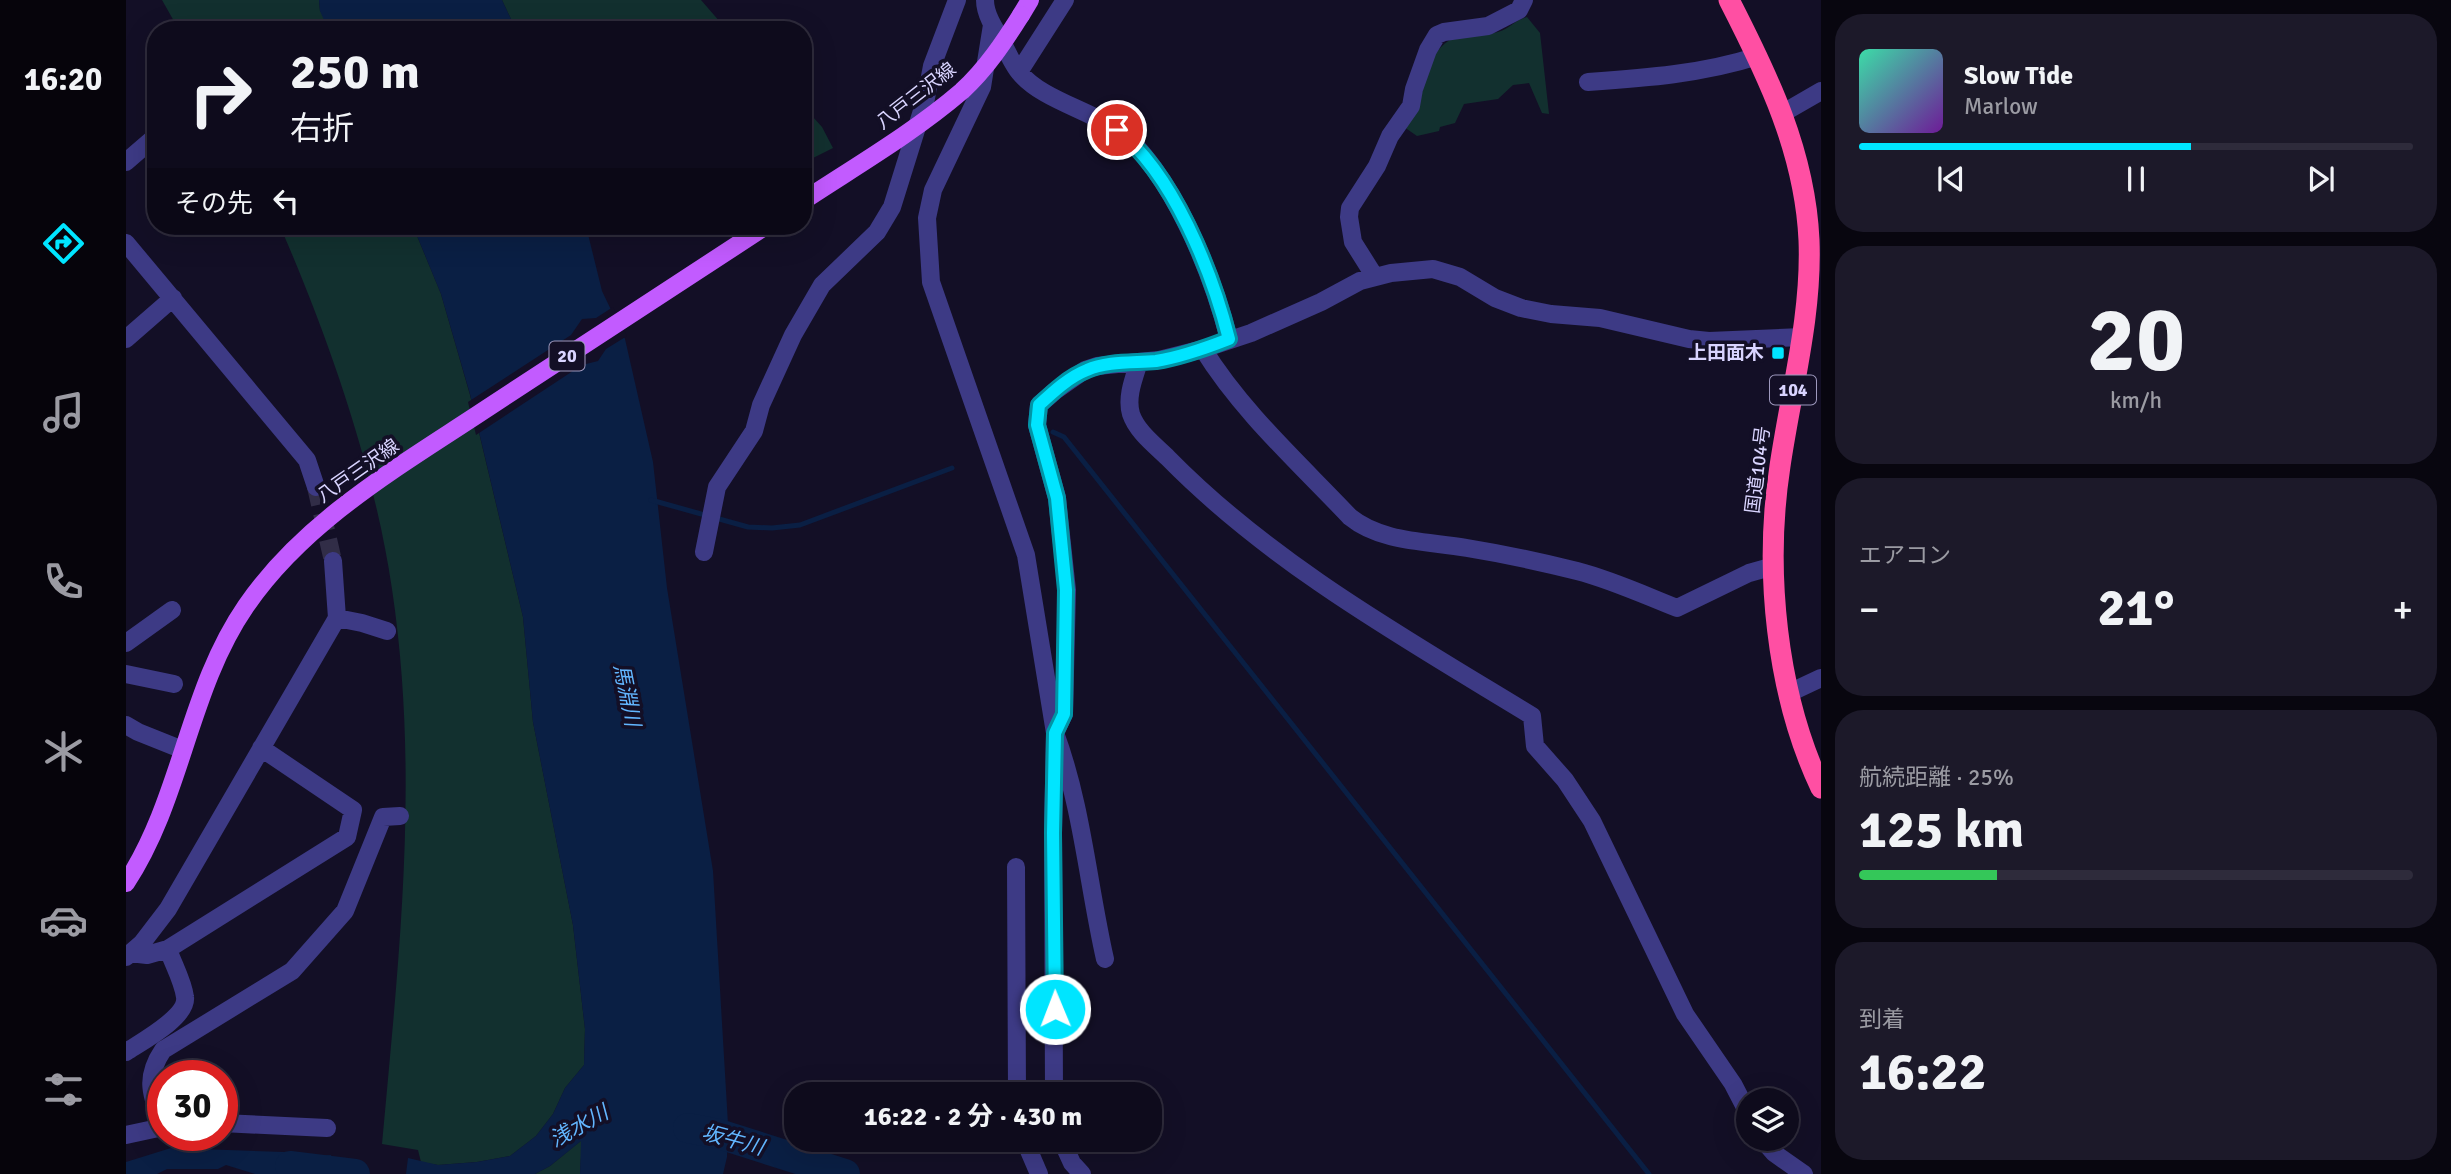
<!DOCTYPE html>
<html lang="ja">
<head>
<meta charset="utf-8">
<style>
  body { margin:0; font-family:Signika,"Noto Sans JP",sans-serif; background:#1c1929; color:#f1f3f6; height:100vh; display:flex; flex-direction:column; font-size:26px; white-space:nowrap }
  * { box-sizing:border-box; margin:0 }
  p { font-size:23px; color:#9b9ba3 }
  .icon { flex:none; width:38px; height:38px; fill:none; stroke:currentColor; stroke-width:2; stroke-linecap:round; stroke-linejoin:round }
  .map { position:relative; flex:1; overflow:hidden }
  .sheet { display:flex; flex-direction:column; gap:14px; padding:14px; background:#08060f; width:630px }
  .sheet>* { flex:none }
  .banner { position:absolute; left:21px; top:21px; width:665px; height:214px; border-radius:28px; box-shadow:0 7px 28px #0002,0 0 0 2px #2e2b3b; background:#0e0b1c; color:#f1f3f6; overflow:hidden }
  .fabs { position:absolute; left:1610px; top:1088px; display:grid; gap:14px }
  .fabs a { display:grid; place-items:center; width:63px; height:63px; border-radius:50%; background:#0e0b1c; box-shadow:0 7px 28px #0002,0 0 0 2px #2e2b3b; font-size:35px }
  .speed { position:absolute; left:21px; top:1060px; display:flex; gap:14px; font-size:35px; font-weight:700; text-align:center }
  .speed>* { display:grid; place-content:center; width:91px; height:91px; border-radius:50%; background:#0e0b1c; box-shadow:0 7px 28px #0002,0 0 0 2px #2e2b3b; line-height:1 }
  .speed .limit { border:10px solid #d22; background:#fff; color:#111 }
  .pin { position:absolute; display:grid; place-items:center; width:60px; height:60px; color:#fff; margin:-30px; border:4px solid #fff; border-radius:50%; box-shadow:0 2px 7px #0007 }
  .me { position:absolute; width:77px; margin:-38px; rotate:359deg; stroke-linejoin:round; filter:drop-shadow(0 0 5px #0008) }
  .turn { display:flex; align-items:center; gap:24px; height:147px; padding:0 28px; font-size:32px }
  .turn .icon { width:91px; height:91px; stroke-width:2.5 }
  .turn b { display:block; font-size:49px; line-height:60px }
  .then { display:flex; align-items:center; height:66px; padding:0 28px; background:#0003; gap:14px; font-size:26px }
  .big { font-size:52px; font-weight:700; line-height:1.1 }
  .sheet .widget { flex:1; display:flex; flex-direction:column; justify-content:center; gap:10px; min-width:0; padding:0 24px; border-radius:28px; background:#1c1929 }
  .sheet .dial { align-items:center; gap:0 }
  .dial b { font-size:91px; line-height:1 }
  .song { display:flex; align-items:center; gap:21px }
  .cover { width:84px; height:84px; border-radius:10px; background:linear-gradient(135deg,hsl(160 70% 55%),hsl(280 70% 35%)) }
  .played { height:7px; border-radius:4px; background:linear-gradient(90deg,#00e5ff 60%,#2e2b3b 60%) }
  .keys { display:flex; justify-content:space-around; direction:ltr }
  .heat { display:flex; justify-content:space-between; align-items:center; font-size:38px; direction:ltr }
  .charge { height:10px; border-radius:5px; background:linear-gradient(90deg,#34c759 25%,#2e2b3b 0) }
  .trip { position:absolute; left:658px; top:1082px; width:378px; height:70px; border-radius:28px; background:#0e0b1c; box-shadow:0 7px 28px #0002,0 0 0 2px #2e2b3b; font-weight:700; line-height:70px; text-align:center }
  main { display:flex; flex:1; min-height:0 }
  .tabs { display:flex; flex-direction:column; width:126px; justify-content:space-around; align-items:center; background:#06040b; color:#9b9ba3 }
  .tabs .icon { width:49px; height:49px }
  .tabs .active { color:#00e5ff }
  .tabs b { font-size:32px; color:#f1f3f6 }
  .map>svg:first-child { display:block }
</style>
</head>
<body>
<main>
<nav class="tabs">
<b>16:20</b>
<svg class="icon active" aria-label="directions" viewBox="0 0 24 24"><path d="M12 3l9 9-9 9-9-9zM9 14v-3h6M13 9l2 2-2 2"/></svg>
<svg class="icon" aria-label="music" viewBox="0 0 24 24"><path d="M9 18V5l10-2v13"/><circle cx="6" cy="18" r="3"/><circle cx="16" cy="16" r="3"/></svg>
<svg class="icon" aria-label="phone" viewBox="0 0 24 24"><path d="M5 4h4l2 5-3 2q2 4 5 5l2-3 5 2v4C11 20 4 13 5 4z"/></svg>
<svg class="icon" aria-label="climate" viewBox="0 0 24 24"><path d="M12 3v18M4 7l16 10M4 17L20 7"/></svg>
<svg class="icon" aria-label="car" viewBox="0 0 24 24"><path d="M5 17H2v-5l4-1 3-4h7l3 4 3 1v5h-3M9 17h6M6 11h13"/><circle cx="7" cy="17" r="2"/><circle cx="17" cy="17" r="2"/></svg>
<svg class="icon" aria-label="filters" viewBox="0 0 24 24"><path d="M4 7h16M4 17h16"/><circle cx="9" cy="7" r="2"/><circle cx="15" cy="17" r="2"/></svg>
</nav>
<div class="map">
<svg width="1695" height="1174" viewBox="0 0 1695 1174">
  <rect width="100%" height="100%" fill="#130f26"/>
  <!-- green -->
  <path fill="#12302f" d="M 36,0 L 193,0 L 194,11 L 215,30 L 53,30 Z
    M 376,0 L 575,0 L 601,30 L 519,30 L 513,20 L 496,30 L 390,30 Z
    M 1401,17 L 1414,33 L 1423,114 L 1416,113 L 1403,83 L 1387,85 L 1372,99 L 1338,104 L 1329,123 L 1314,127 L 1313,131 L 1291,136 L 1278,127 C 1288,103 1302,47 1328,38 C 1342,34 1358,36 1372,32 C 1383,29 1389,20 1401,17 Z
    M 677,106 L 696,127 L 707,148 L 683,160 L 677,158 Z
    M 154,226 L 287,226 L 315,294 L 344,395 L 397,617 L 407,722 L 447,925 L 459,1029 L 458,1065 L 439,1088 L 427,1114 L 410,1136 L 384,1156 L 351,1162 L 312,1165 L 295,1162 L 292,1150 L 256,1144 C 273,957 294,776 266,589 C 248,467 203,339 154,226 Z
    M 456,1140 L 454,1174 L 409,1174 L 424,1166 Z"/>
  <!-- water -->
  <path fill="#0a1f44" d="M 193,0 L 376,0 L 390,30 L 202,29 L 194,11 Z
    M 287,226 L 460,226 L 476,291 L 499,339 L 527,462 L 541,588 L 587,871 L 602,1124 L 601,1157 L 597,1174 L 454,1174 L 455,1141 L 424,1166 L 409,1174 L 280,1174 L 282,1158 L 312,1165 L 351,1162 L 384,1156 L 410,1136 L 427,1114 L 439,1088 L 458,1065 L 459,1029 L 447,925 L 407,722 L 397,617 L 344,394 L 315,294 Z
    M 45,1148 L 158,1152 L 183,1157 L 205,1155 L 203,1174 L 129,1174 L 100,1165 L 92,1169 L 41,1169 L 31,1174 L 0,1174 L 0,1162 Z"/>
  <!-- pier -->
  <path fill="#130f26" d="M 487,307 L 501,336 L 480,349 L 472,361 L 456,365 L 350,435 L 342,402 L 445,335 L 456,319 L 470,318 Z"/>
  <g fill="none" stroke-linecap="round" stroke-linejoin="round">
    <!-- stream -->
    <path stroke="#0a1f44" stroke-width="5" d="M 927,432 L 938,437 L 1523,1174
      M 525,500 L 622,527 L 646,528 L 674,525 L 826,468"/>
    <!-- river -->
    <path stroke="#0a1f44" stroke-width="30" d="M 562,1128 L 593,1134 L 719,1174
      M 164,1166 L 229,1174"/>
    <!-- minor-tunnel -->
    <path stroke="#312d47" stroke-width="18" stroke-dasharray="18 9" stroke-linecap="butt" d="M 190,487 L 207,561"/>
    <!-- minor -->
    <path stroke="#3d3a85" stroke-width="18" d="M 859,0 C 859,14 868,28 875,39 C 880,50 886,63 893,72 C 919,104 978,112 1007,143 C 1053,192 1086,274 1103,339
      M 866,25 L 856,87 L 807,190 L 801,218 L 805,282 L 900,555 L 929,733 L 927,833 L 928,1094
      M 893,72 L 939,0
      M 1462,82 C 1519,78 1576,74 1632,56
      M 1657,113 L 1695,91
      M 0,162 L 30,136
      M 0,243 L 181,460 L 190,487
      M 1249,277 L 1227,242 L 1223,217 L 1224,208 L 1251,166 L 1264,136 L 1285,106 L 1288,89 L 1302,50 L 1311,35 L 1318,32 L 1362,26 L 1393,10 L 1398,0
      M 0,339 L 47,298
      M 1077,349 C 1116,412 1174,464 1224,517 C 1256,543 1303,541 1341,548 C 1378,554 1415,562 1451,571 C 1486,580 1518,595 1551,608 L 1623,573 L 1648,566
      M 1013,362 C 1008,378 1000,397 1005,414 C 1011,432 1030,446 1042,458 C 1146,564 1280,639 1406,716 L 1409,746 L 1439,780 L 1466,821 L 1559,1014 L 1607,1084 L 1622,1113
      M 578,552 L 591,487 L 628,431 L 635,405 L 667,335 L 696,285 L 751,232 L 766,207 L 800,98 L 806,66 L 831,0
      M 211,618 L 236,623 L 261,631
      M 0,643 L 46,610
      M 0,674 L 48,684
      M 1663,693 L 1695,678
      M 0,725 L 12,732 L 57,750
      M 890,867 L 891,1094
      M 4,953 L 21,955 L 42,949 L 221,837 L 227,810 L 135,748
      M 0,957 L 16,943 L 42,909 L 211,618 L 207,561
      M 979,959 C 962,884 956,805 929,733 L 938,714 L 941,590 L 931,498 L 911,425 L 913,405 L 929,391 L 959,370 L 971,366 L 1033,360 L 1077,349 L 1125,333 L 1195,302 L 1234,281 L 1265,273 L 1307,269 L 1334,277 L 1369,298 L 1395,308 L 1425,314 L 1474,318 L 1563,339 L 1583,341 L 1676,337
      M 0,1052 C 15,1042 62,1017 59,997 C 57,981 47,964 42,949
      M 96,1123 L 201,1128
      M 37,1124 C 25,1095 18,1078 37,1050 L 166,971 L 219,911 L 257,817 L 274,816
      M 0,1135 L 37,1127
      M 898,1139 L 913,1174
      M 935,1139 L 946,1163 L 956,1174
      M 1636,1139 L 1648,1153 L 1678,1174"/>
    <!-- major -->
    <path stroke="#c25bff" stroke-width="18" d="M 895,15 L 904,0
      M 0,883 C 56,798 62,690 120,606 C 179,520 274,466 360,409 C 453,348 547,287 640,226"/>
    <!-- highway -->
    <path stroke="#ff4fa3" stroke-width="21" d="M 1603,0 C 1642,76 1679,152 1683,240 C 1686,316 1665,391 1654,466 C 1638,570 1650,693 1695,788"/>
    <!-- major-bridge -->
    <path stroke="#c25bff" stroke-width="18" d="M 677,201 C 730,166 787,133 836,91 C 860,69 878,42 895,15"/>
  </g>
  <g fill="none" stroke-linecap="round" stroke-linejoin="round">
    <!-- route casing -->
    <g stroke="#0095a6" stroke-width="18">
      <path id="route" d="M 929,1009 L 927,833 L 929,733 L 938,714 L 940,590 L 931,498 L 911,425 L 913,405 C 927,392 943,377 961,370 C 981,361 1008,363 1030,361 C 1055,357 1080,348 1103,339 C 1086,272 1047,173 991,130"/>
    </g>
    <!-- route -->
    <use href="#route" stroke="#00e5ff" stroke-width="12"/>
  </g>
  <!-- markers -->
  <rect fill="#00e5ff" stroke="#130f26" stroke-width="2.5" x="1645" y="346" width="14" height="14" rx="3.5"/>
  <g text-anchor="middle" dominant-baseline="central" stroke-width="7" stroke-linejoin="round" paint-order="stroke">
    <!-- shield labels -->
    <g fill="#130f26" stroke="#9e99be" stroke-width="2">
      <rect x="423.5" y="341.5" width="35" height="29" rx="5"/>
      <rect x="1644" y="375.5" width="46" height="29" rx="5"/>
    </g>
    <g font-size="18" font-weight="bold" fill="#d9d4ff">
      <text x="441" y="356">20</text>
      <text x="1667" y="390">104</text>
    </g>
    <!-- street labels -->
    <g font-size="19" fill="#d9d4ff" stroke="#130f26">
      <text transform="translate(790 96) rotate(-38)">八戸三沢線</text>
      <text transform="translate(1632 470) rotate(-83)">国道104号</text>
      <text transform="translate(232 471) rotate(-35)">八戸三沢線</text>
    </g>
    <!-- poi labels -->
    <g font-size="19" font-weight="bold" fill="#d9d4ff" stroke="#130f26" text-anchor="end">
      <text x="1638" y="353">上田面木</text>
    </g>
    <!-- water labels -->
    <g font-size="21" font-style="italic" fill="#62b6ff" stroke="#130f26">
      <text transform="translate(501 695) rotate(79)">馬淵川</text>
      <text transform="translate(453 1126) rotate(-29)">浅水川</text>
      <text transform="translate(607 1140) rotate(15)">坂牛川</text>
    </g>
  </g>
</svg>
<div class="fabs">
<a><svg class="icon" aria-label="layers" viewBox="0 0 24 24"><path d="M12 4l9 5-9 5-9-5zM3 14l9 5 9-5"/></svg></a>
</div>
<div class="speed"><div class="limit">30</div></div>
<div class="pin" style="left:991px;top:130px;background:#d93025"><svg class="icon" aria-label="arrive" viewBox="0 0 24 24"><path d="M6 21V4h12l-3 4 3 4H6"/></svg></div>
<svg class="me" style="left:929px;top:1009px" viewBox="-20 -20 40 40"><circle r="17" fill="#00e5ff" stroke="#fff" stroke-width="3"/><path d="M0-11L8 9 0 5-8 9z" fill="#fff"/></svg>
<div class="trip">16:22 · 2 分 · 430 m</div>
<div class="banner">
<div class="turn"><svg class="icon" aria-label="right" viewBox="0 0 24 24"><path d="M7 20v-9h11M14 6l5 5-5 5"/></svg><div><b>250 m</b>右折</div></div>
<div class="then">その先<svg class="icon" aria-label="left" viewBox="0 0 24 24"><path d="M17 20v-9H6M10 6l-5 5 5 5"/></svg></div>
</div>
</div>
<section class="sheet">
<div class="widget">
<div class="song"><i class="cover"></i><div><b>Slow Tide</b><p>Marlow</p></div></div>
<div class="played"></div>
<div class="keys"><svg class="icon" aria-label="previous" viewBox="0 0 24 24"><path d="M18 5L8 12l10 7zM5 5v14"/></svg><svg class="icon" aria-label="pause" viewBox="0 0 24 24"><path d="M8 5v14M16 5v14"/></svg><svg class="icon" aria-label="next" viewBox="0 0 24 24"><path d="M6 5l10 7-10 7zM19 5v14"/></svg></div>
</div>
<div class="widget dial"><b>20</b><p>km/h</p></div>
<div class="widget"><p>エアコン</p>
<div class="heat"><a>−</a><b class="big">21°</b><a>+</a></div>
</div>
<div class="widget"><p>航続距離 · 25%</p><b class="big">125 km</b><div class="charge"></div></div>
<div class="widget"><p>到着</p><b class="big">16:22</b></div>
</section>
</main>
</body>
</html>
